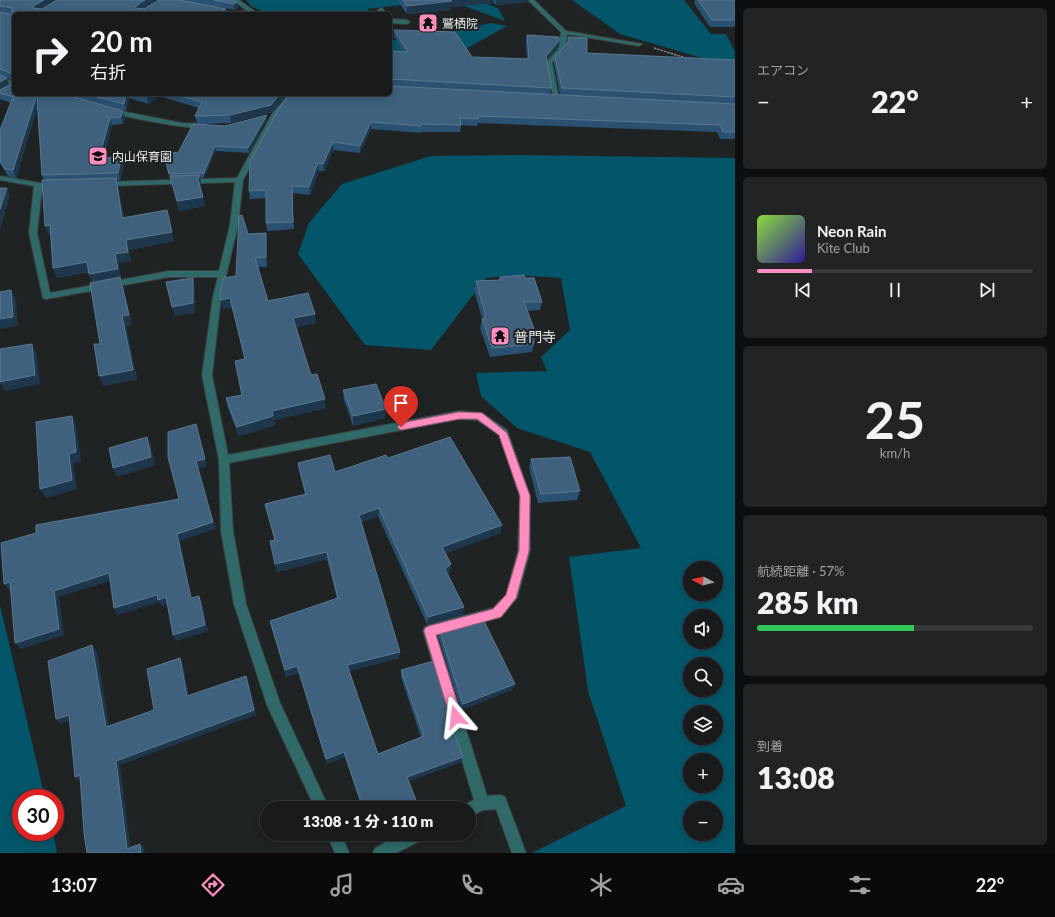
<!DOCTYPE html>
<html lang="ja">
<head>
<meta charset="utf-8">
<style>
  body { margin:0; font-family:Lato,"Noto Sans JP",sans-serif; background:#212324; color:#f1f3f6; height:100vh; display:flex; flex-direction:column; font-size:15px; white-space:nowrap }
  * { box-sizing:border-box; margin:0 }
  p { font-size:13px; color:#9fa1a3 }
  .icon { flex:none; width:22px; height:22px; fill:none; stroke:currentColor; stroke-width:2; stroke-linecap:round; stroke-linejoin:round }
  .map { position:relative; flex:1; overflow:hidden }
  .sheet { display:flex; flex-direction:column; gap:8px; padding:8px; background:#0d0e0f; width:320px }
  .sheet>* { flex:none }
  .top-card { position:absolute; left:12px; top:12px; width:380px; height:84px; border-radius:6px; box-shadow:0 2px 10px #0003,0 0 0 1px #36383a; background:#181a1b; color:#f1f3f6; overflow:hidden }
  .needle { width:26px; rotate:277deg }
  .tools { position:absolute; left:683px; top:561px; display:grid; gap:8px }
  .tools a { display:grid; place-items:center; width:40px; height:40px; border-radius:50%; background:#181a1b; box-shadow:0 2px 10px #0003,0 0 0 1px #36383a; font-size:20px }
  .speed { position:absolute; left:12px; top:789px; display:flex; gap:8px; font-size:20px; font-weight:700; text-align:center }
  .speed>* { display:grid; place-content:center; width:52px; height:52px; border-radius:50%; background:#181a1b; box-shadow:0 2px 10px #0003,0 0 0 1px #36383a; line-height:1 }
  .speed .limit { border:6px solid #d22; background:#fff; color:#111 }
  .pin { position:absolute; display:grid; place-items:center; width:34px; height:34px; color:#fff; margin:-41px -17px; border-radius:50% 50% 50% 0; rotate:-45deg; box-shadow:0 0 4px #0007 }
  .pin .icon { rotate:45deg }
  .me { position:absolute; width:44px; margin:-22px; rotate:343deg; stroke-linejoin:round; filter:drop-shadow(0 0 3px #0008) }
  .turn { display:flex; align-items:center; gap:14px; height:84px; padding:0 12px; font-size:18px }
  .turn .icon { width:52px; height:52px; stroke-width:2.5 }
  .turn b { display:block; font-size:28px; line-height:34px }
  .big { font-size:30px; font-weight:800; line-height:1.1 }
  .sheet .card { flex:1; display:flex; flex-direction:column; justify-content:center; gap:6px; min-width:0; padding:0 14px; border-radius:6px; background:#212324 }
  .sheet .dial { align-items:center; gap:0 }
  .dial b { font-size:52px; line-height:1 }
  .song { display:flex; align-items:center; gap:12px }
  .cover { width:48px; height:48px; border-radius:6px; background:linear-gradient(135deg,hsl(90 70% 55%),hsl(250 70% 35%)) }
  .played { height:4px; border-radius:2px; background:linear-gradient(90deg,#fd8ebf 20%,#36383a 20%) }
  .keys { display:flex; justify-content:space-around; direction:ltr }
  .heat { display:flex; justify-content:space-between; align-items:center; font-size:22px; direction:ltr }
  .charge { height:6px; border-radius:3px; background:linear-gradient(90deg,#34c759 57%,#36383a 0) }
  .trip { position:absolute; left:260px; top:801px; width:216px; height:40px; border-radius:20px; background:#181a1b; box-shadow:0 2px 10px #0003,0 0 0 1px #36383a; font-weight:800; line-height:40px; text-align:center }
  .tabs { display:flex; height:64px; justify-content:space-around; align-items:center; background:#0a0a0b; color:#9fa1a3 }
  .tabs .icon { width:28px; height:28px }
  .tabs .on { color:#fd8ebf }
  .tabs b { font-size:18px; color:#f1f3f6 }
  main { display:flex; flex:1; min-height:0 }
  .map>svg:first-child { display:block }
</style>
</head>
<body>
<main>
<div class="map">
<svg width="735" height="853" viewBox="0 0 735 853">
  <rect width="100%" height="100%" fill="#202324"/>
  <!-- forest -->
  <path fill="#035669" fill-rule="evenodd" d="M 246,0 L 442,0 L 368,9 L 367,14 L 267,14 L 251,6 Z
    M 448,0 L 477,0 L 498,8 L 505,21 Z
    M 572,0 L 684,0 L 711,34 L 726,34 L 735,52 L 735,61 L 702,58 L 620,34 Z
    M 491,23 L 507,26 L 444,61 L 390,57 L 390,38 L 393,40 L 437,35 Z
    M 519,155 L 735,158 L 735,853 L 532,853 L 626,806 L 588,691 L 569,557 L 641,548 L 590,452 L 517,428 L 481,396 L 476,373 L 547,371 L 541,357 L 570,330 L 561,278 L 516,275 L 486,278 L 431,350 L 365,345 L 298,254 L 309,223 L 342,184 L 431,156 ZM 690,568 L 716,568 L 716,594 L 690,594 ZM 690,616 L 716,616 L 716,642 L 690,642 ZM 690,664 L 716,664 L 716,690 L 690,690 ZM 690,712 L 716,712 L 716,738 L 690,738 ZM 690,760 L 716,760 L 716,786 L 690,786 ZM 690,808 L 716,808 L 716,834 L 690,834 Z
    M 0,605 L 45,798 L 21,798 L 21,832 L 53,832 L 57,853 L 0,853 Z"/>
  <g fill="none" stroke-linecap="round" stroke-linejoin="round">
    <!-- lane casing -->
    <g stroke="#3c3f40" stroke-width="2">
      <path id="lane" d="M 381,8 L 383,9 L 386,14 L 380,14 L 378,10 Z
        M 390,19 L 407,20 L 410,22 L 407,24 L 390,23 Z"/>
    </g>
    <!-- street casing -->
    <g stroke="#3c3f40" stroke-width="2">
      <path id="street" d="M 233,0 L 239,0 L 257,13 L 224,14 L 210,10 L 213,8 L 231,12 L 247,11 Z
        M 528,0 L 534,0 L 566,31 L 642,44 L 639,46 L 567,34 L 565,48 L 552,63 L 559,99 L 554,100 L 546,63 L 559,48 L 561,32 Z
        M 0,76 L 14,82 L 14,86 L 0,80 Z
        M 289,94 L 295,94 L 278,115 L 243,180 L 238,225 L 221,297 L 212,375 L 228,455 L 459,411 L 482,413 L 507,430 L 508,433 L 530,496 L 530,551 L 517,598 L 501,617 L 436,635 L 487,796 L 500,795 L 505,797 L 526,853 L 512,853 L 496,809 L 483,810 L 469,817 L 469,808 L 463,808 L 464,805 L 474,800 L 423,631 L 425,627 L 429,625 L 493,608 L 506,595 L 518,551 L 520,496 L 499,435 L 477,420 L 459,419 L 229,463 L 233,531 L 246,604 L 280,703 L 329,808 L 315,808 L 267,705 L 234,604 L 221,531 L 219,460 L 202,375 L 213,297 L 218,277 L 169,277 L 46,299 L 43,298 L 29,233 L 34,186 L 0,180 L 0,176 L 45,184 L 49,186 L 45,188 L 42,188 L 37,233 L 50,293 L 169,271 L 219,271 L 230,225 L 235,182 L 105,186 L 101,184 L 105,182 L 237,178 L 272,114 Z
        M 110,109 L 182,123 L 205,124 L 208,126 C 199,133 123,116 108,112 L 107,111 Z
        M 327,834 L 341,834 L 349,853 L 335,853 Z
        M 403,834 L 426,834 L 424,839 L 396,853 L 373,853 L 375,848 Z"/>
    </g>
    <!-- path -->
    <path stroke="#828586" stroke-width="1.5" stroke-dasharray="2.5 1" stroke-linecap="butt" d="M 654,48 L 689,59"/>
    <!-- lane -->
    <use href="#lane" fill="#2f6a69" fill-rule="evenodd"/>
    <!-- street -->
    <use href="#street" fill="#2f6a69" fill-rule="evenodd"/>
  </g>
  <!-- wall -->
  <path fill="#2a5171" d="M 0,0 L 157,0 L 143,9 L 144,9 L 159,0 L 232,0 L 232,1 L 237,2 L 238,8 L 235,10 L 201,4 L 14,94 L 287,94 L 272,112 L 231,123 L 204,124 L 197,123 L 195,116 L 199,108 L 159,96 L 148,104 L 129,98 L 126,111 L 88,101 L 123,111 L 125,118 L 123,124 L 112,125 L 103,157 L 124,164 L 120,180 L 116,180 L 118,187 L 124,218 L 174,241 L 129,250 L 131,261 L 118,263 L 121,278 L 123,287 L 132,325 L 126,326 L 137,379 L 103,386 L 100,344 L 92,282 L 89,272 L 57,278 L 53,268 L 51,235 L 49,235 L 45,226 L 44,180 L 42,175 L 37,108 L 16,178 L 8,176 L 0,163 L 0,130 L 11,103 L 0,99 L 0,75 L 9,85 L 13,83 L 13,80 L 0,75 L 0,12 L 13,14 L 0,12 Z
    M 397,0 L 528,0 L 528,2 L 496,5 L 494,3 L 451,7 L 451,10 L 407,14 Z
    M 695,0 L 735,0 L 735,27 L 710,27 L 694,3 Z
    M 394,30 L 472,57 L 527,59 L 526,42 L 527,35 L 558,47 L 547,61 L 552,88 L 550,95 L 560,95 L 554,63 L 555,57 L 587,53 L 735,60 L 735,139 L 720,139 L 717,132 L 478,123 L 477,126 L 461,125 L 460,132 L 421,132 L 421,133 L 371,129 L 360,153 L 333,150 L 324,171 L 319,171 L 310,195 L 292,193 L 294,229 L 267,231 L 266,223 L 266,198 L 250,199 L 249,191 L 390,51 L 403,52 L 394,36 Z
    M 267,119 L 249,153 L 216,151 L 204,177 L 200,178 L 201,185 L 200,187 L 205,206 L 179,211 L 163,151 L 178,153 L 225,126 Z
    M 248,234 L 267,242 L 267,267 L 258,267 L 268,301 L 316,323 L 296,327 L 311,375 L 326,408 L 274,420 L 275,425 L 239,436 L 228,408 L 226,398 L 242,395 L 245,359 L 232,307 L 223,309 L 220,294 L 236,276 Z
    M 500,277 L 525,278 L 542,302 L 540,310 L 527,311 L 536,334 L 532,352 L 490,357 L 480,328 L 482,319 L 474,290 L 476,281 L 499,280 Z
    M 343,390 L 385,418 L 353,426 L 344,400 Z
    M 388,458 L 502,525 L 500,533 L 446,553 L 451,564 L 450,572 L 447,574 L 463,615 L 427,624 L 378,516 L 361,522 L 400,652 L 399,658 L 349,671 L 378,754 L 421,737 L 401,677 L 401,670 L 447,715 L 461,762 L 409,781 L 419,808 L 362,808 L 345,757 L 327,764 L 299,672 L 286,677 L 270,621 L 337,599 L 327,559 L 277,572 L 270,541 L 275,540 L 265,504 L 305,494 L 299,471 L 298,463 L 335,472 Z
    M 531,459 L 580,491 L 577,500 L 538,503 L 529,467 Z
    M 439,629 L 515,684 L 512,690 L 461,710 L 438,636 Z"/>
  <!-- shaded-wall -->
  <path fill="#1e374d" d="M 44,0 L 58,0 L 35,13 L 33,8 L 33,6 Z
    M 145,0 L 157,0 L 137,13 L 135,8 L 136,6 Z
    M 450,0 L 494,0 L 494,3 L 451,7 L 451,10 L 407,14 L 407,6 Z
    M 496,0 L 528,0 L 528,2 L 496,5 Z
    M 237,2 L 238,8 L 235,10 L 234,4 Z
    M 226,9 L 227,14 L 220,13 Z
    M 559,41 L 558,47 L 545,63 L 546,56 Z
    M 7,78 L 9,85 L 0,90 L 0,82 Z
    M 126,94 L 128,94 L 129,98 L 126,111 L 124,104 Z
    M 150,94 L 158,94 L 159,96 L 148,104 L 147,97 Z
    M 280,94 L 287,94 L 272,112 L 231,123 L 230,115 Z
    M 37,95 L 39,102 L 16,178 L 13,170 Z
    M 123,111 L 125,118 L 123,124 L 121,117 Z
    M 267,115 L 267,119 L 249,153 L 248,148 Z
    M 110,118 L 112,125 L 102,165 L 99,158 Z
    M 371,122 L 371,129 L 360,153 L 360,146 Z
    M 333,142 L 333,150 L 324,171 L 323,164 Z
    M 215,146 L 216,151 L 204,177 L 204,173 Z
    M 121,157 L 124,164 L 120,180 L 118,173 Z
    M 318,163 L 319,171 L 310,195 L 309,187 Z
    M 200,175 L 201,185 L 200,188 L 198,179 Z
    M 116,178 L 118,187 L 125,227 L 122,218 Z
    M 7,188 L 10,196 L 0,230 L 0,209 Z
    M 203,197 L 205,206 L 179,211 L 177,201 Z
    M 167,210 L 174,241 L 129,250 L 131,261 L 118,263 L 121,278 L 123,287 L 132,325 L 126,326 L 137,379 L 103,386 L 99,376 L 133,370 L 92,284 L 89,274 L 115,254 L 126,240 Z
    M 50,225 L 54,234 L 49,235 L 45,226 Z
    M 266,233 L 267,242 L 267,267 L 266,257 Z
    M 87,262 L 91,271 L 57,278 L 53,268 Z
    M 193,278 L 195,287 L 195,313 L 175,316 L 172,307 Z
    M 11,290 L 16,300 L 18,326 L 0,329 L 0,319 Z
    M 230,298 L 232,307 L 223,309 L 221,300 Z
    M 315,314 L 316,323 L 294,327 L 293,318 Z
    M 32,344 L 37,354 L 40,384 L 5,391 L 0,383 L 0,382 Z
    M 325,399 L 326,408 L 274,420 L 275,425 L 239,436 L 237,427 L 272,411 Z
    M 386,409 L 385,418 L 353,426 L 353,416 Z
    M 72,416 L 76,425 L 81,461 L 73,463 L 77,489 L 46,498 L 40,489 L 69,454 Z
    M 198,432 L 207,466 L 198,469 L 216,529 L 180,541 L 193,605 L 191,598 L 177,534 L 196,461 Z
    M 147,437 L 151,446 L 155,465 L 117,477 L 113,468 Z
    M 379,508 L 378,516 L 359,523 L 359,515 Z
    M 502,525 L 500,533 L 441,555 L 442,547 Z
    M 327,552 L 327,559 L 277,572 L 275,564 Z
    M 451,564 L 450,572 L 444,577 L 445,569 Z
    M 109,573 L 113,580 L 59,597 L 64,635 L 21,649 L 15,643 L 54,591 Z
    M 10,582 L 15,589 L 10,591 L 4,584 Z
    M 157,595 L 166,597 L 169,604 L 161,606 L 159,602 L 118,615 L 114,608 Z
    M 199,596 L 202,602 L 208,631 L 176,641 L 173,635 Z
    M 464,607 L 463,615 L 427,624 L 428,617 Z
    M 92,645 L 97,651 L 110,732 L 106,727 Z
    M 400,652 L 399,658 L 347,672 L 347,665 Z
    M 180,658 L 183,664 L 190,701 L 187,696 Z
    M 297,666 L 299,672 L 286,677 L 285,670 Z
    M 246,676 L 248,682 L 256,715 L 120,765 L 131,852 L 127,849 L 116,761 Z
    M 515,684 L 512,690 L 461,710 L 463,704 Z
    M 69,715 L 74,719 L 61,724 L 56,719 Z
    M 344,752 L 345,757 L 327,764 L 326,759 Z
    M 463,757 L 461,762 L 407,782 L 407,777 Z
    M 80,775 L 85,779 L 80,781 L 75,777 Z
    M 140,844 L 144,847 L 145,853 L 141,853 Z"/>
  <!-- building -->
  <path fill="#3f617e" stroke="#5a7790" d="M 0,0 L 44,0 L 33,6 L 33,8 L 42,9 L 57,0 L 145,0 L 136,6 L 135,8 L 144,9 L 159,0 L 179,0 L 226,9 L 220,13 L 226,14 L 14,14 L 14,94 L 63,94 L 123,111 L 121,117 L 110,118 L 99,158 L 121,157 L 118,173 L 42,175 L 37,95 L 13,170 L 5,169 L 0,161 L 0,130 L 13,97 L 0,93 L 0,90 L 13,83 L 12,74 L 0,69 L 0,12 L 13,15 L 12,8 L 0,6 Z
    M 214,0 L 230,0 L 237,2 L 234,4 Z
    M 403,0 L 451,0 L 452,1 L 407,6 Z
    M 698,0 L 735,0 L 735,20 L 712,20 Z
    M 394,30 L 455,32 L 472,57 L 529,59 L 527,35 L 559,37 L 559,41 L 546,56 L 552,88 L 390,79 L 390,80 L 390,51 L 408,52 Z
    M 568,37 L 587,38 L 587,53 L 735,60 L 735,97 L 562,88 L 555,57 L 568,42 Z
    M 0,75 L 7,78 L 0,82 Z
    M 390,86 L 735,104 L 735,132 L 723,132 L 720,125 L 478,116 L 478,119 L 460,118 L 461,125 L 421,124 L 421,126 L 371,122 L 360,146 L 333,142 L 323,164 L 318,163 L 309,187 L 292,186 L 293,222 L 266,223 L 266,190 L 249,191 L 250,161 L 279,109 L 289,94 L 390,94 Z
    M 86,94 L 126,94 L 124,104 Z
    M 138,94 L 150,94 L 147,97 Z
    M 173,94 L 280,94 L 271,105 L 230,115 L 203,116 L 195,116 L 202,102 Z
    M 267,115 L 248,148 L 215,146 L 204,173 L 169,174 L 163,151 L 178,153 L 193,124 L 225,126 Z
    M 200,175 L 198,179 L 203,197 L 177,201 L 170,176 Z
    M 116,178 L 122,218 L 167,210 L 172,232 L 126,240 L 128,252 L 115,254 L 118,269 L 89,274 L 87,262 L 53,268 L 50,225 L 45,226 L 42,180 Z
    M 0,188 L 7,188 L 0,209 Z
    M 242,215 L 248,234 L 266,233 L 266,257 L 255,258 L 268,301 L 308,293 L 315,314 L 293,318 L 311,375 L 317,374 L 325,399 L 272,411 L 273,416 L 237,427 L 226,398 L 242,395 L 235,361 L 245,359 L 230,298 L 221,300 L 220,294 L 223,278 L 236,276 L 239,216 Z
    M 524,275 L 525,278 L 534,278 L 542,302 L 524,302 L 536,334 L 531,334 L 534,344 L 492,348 L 482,319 L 485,319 L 485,314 L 476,281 L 500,280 L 500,277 Z
    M 120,277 L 129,315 L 122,316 L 133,370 L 99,376 L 94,344 L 100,344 L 90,283 Z
    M 193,278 L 193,303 L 172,307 L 166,282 Z
    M 11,290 L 13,317 L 0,319 L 0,292 Z
    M 32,344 L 35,375 L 0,382 L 0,349 Z
    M 376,384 L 386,409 L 353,416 L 343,390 Z
    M 72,416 L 76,452 L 69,454 L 72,480 L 40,489 L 36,422 Z
    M 196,424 L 205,459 L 196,461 L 213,522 L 177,534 L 191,598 L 199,596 L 205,625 L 173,635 L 166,597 L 158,600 L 157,595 L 114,608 L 109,573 L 54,591 L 59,629 L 15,643 L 10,582 L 4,584 L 1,543 L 36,533 L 36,525 L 179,499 L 168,457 L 168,432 Z
    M 147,437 L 151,457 L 113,468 L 109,448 Z
    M 450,437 L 502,525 L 442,547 L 451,564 L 445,569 L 464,607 L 428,617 L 379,508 L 359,515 L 400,652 L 347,665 L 378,754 L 424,736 L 401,670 L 434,661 L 449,710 L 446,711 L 463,757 L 407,777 L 419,808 L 363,808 L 344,752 L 326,759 L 297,666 L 285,670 L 270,621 L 338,598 L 327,552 L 275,564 L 270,541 L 275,540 L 265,504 L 306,494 L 298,463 L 330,455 L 335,472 L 386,455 L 388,458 Z
    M 570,457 L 580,491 L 541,494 L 531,459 Z
    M 482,617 L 515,684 L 463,704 L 439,629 Z
    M 92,645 L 106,727 L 154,710 L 147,669 L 180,658 L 187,696 L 246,676 L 254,710 L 116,761 L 127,849 L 140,844 L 141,853 L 87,853 L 84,833 L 80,775 L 75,777 L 69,715 L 56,719 L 48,661 Z"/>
  <!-- route -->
  <path fill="#fd8ebf" stroke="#a45c7c" d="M 459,412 L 482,413 L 507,433 L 530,496 L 529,551 L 516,598 L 501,617 L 436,635 L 462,717 L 460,722 L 456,723 L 451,722 L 450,717 L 424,631 L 425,628 L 429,626 L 493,609 L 506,595 L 519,551 L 520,496 L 499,435 L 477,419 L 459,419 L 401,430 L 397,427 L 401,423 Z"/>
  <!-- icons -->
  <defs>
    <g id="temple-square" transform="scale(1)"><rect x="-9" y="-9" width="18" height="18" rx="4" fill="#fd8ebf" stroke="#202324"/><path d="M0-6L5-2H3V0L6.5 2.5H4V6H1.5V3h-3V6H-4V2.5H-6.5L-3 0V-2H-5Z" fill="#111"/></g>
    <g id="school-square" transform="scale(1)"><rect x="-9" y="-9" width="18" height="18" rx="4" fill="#fd8ebf" stroke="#202324"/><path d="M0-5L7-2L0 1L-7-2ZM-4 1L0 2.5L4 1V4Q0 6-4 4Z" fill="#111"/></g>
  </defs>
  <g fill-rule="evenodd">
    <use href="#temple-square" x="428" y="23"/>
    <use href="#school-square" x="98" y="156"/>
    <use href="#temple-square" x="500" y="336"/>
  </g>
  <g text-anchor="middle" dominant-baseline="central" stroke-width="4" stroke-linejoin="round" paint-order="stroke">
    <!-- far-poi labels -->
    <g font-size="12" fill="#e9ebec" stroke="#202324" text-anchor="start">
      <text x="442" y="23">鷲栖院</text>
      <text x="112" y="156">内山保育園</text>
    </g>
    <!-- poi labels -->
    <g font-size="14" fill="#e9ebec" stroke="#202324" text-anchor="start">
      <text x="514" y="336">普門寺</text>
    </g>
  </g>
</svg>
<div class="tools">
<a><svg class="needle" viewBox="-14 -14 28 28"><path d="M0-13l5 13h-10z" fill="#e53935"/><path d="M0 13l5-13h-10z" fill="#9fa1a3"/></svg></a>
<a><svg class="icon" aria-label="sound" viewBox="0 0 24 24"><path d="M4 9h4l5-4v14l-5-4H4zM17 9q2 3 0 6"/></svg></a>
<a><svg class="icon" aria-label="search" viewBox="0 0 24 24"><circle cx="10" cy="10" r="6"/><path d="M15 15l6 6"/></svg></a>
<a><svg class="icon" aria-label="layers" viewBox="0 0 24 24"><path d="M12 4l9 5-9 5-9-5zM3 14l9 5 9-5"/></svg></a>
<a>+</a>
<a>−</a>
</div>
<div class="speed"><div class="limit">30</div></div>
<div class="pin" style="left:401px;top:427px;background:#d93025"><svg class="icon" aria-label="arrive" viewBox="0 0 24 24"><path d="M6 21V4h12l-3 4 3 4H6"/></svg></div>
<svg class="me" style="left:456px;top:717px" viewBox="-20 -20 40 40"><path d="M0-17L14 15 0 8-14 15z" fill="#fd8ebf" stroke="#fff" stroke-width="4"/></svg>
<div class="trip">13:08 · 1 分 · 110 m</div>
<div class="top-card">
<div class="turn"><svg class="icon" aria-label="right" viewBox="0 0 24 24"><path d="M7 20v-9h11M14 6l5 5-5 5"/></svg><div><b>20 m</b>右折</div></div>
</div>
</div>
<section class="sheet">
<div class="card"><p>エアコン</p>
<div class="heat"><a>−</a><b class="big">22°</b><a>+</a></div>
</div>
<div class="card">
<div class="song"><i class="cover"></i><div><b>Neon Rain</b><p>Kite Club</p></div></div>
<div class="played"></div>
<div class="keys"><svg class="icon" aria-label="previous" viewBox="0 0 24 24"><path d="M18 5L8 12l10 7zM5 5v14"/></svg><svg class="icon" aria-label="pause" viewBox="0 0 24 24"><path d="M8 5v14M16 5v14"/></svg><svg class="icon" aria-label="next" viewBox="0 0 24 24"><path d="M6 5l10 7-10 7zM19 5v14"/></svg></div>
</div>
<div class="card dial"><b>25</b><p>km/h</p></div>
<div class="card"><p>航続距離 · 57%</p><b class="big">285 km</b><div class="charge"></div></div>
<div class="card"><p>到着</p><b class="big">13:08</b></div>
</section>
</main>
<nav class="tabs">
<b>13:07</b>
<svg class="icon on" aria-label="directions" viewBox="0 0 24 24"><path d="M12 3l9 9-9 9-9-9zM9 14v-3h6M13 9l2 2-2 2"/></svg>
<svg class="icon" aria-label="music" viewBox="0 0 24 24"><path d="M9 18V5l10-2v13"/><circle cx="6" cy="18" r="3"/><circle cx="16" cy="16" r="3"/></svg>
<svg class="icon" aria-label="phone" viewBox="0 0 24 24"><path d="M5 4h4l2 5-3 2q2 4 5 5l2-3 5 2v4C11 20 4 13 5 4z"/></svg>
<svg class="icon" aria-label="climate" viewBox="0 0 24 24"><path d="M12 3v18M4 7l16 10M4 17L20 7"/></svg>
<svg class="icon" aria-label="car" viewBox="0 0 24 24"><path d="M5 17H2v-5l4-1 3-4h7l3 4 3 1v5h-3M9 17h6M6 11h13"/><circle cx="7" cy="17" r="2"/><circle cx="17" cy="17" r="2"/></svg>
<svg class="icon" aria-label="filters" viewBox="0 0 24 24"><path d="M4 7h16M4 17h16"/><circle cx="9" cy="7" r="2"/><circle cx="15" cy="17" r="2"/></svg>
<b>22°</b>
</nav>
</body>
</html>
